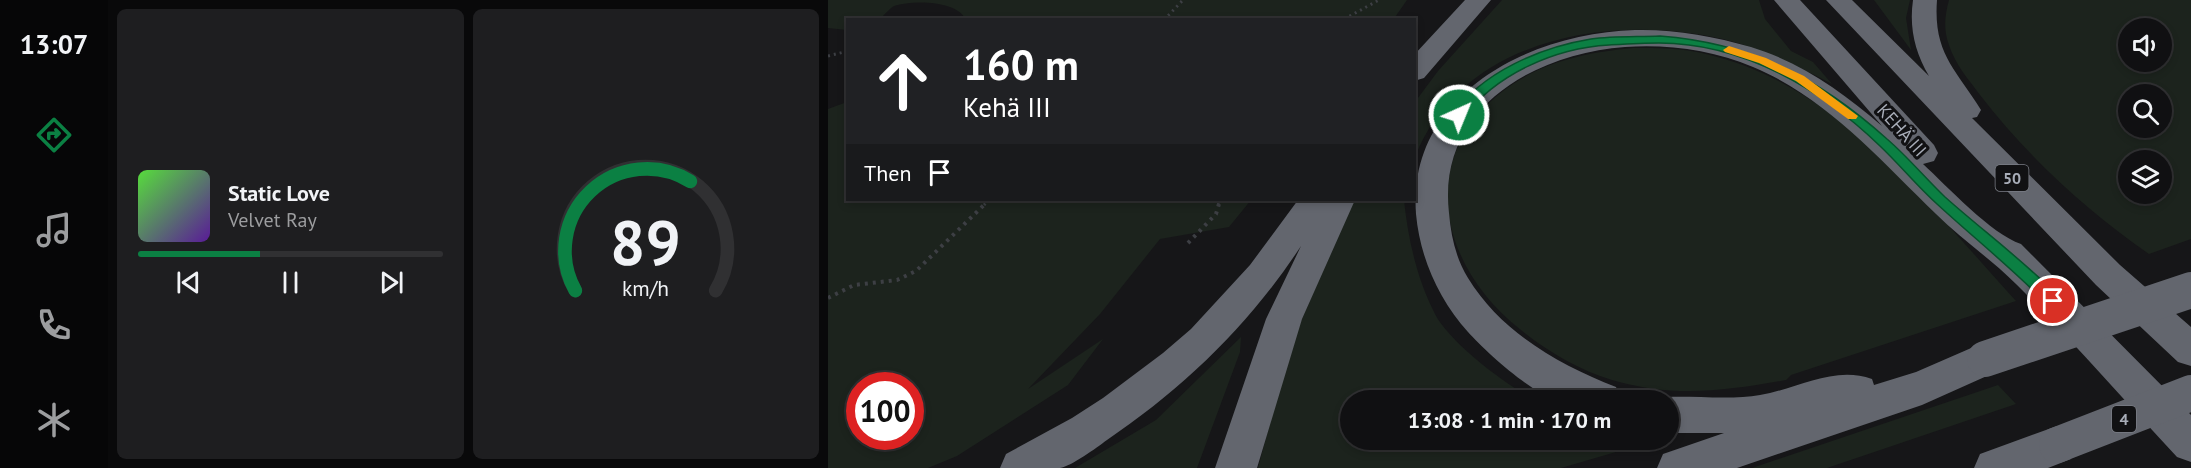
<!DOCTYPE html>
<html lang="en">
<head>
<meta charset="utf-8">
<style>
  body { margin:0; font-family:"PT Sans",sans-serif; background:#1e1e20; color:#f1f3f6; height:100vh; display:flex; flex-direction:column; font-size:22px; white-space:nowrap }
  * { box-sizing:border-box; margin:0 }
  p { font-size:20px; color:#9c9d9f }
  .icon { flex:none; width:33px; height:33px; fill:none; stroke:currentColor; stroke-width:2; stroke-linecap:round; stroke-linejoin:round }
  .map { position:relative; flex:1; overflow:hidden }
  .panel { display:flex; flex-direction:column; gap:9px; padding:9px; background:#09090a; width:720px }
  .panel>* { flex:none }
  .guide { position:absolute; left:18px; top:18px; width:570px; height:183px; border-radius:0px; box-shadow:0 3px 9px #0003,0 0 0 2px #303032; background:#202124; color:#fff; overflow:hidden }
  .fabs { position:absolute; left:1290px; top:18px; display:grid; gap:12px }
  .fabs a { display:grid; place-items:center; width:54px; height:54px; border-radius:50%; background:#101012; box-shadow:0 3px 9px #0003,0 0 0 2px #303032; font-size:30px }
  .speed { position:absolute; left:18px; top:372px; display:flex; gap:12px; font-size:30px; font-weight:700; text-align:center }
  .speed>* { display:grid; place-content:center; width:78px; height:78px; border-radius:50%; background:#101012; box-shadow:0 3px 9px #0003,0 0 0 2px #303032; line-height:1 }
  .speed .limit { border:9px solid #d22; background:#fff; color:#111 }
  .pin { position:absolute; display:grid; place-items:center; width:51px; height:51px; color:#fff; margin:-26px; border:3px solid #fff; border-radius:50%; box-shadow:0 2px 6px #0007 }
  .me { position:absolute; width:66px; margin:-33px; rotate:44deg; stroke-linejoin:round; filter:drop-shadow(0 0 4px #0008) }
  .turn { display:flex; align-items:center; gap:21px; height:126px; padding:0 18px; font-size:27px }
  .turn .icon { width:78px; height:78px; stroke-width:2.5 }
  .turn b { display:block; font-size:42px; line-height:51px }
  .then { display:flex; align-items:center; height:57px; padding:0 18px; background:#0003; gap:12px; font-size:22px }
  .panel .widget { flex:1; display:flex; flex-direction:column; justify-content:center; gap:9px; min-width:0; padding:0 21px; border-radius:9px; background:#1e1e20 }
  .panel .dial { align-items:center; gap:0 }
  .dial svg { height:156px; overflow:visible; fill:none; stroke:#303032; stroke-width:7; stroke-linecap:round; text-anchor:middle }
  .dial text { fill:#f1f3f6; stroke:none }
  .song { display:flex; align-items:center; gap:18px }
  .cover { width:72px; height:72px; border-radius:9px; background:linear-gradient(135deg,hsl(110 70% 55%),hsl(270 70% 35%)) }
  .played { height:6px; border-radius:3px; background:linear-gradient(90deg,#0b8043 40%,#303032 40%) }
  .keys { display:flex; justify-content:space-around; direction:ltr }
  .panel .tiles { flex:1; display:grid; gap:9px; grid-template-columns:repeat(2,1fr) }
  .trip { position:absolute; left:512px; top:390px; width:339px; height:60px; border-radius:30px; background:#101012; box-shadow:0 3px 9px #0003,0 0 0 2px #303032; font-weight:700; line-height:60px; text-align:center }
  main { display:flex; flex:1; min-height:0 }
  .tab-bar { display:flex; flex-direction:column; width:108px; justify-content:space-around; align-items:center; background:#060607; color:#9c9d9f }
  .tab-bar .icon { width:42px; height:42px }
  .tab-bar .current { color:#0b8043 }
  .tab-bar b { font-size:27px; color:#f1f3f6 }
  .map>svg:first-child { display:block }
</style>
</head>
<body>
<main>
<nav class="tab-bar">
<b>13:07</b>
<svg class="icon current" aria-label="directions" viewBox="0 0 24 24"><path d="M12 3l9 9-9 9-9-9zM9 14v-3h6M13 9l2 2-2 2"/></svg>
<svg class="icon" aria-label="music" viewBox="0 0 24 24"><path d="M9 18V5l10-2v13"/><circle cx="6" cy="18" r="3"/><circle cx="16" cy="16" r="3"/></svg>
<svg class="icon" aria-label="phone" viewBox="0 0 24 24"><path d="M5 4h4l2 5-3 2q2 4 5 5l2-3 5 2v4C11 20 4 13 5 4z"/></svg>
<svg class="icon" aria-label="climate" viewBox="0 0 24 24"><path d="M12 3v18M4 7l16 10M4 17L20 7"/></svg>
</nav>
<section class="panel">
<div class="tiles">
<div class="widget">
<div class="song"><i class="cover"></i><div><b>Static Love</b><p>Velvet Ray</p></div></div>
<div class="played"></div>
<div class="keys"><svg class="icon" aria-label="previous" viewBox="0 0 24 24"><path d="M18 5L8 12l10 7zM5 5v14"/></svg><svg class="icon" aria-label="pause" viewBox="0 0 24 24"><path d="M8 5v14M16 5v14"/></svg><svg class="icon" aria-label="next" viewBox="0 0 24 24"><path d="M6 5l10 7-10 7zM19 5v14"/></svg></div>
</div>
<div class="widget dial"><svg viewBox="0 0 100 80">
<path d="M14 69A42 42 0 1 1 86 69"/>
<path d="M14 69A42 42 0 0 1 73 13" stroke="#0b8043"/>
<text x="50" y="56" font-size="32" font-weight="700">89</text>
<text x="50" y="72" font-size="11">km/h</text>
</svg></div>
</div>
</section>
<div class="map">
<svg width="1363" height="468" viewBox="0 0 1363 468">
  <rect width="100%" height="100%" fill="#161618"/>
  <!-- green -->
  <path fill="#1c231d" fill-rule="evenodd" d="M 0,0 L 579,0 L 565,20 L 138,20 C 129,0 85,0 66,6 C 61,9 56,15 52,19 L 20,20 L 19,30 L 0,28 Z
    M 674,0 L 931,0 L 937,19 L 963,51 L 985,62 L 1004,84 C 969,66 933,48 895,39 C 782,13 634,38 587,157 L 587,102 L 610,71 Z
    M 1046,0 L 1082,0 L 1078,18 L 1083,50 Z
    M 1121,0 L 1363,0 L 1363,239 L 1321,254 C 1258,210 1199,156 1152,95 C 1140,79 1127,64 1121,45 C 1115,29 1117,15 1121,0 ZM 1300,28 L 1334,28 L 1334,62 L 1300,62 ZM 1300,94 L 1334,94 L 1334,128 L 1300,128 ZM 1334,160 L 1334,194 L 1300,194 L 1300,160 Z
    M 805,48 C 830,48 854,48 878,54 C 1010,84 1101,206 1188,301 L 963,375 L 958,380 C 896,391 846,398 784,380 C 751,370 719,351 693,330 C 608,264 586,150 685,84 C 721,60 763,52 805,48 Z
    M 19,102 L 20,200 L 423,200 L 401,227 L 332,239 L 272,314 L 200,389 L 275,339 L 240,385 L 129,456 L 100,468 L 0,468 L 0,109 ZM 32,386 L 82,386 L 82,436 L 32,436 Z
    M 525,200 L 576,200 C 580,239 589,279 607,314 C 621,342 679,386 707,400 L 522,400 L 522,440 L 804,440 L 805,447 L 733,468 L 430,468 L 462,347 Z
    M 413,337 L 412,352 L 369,468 L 247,468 L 328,420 Z
    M 1170,385 L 1188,404 L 999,468 L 924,468 Z"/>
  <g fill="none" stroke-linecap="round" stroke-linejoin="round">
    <!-- path-far1 -->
    <path stroke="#3d3f44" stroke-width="3" stroke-dasharray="2 4" stroke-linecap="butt" d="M 336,20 L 355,0
      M 393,20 L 417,20
      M 450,20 L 488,20
      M 504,20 L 520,17 L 551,0
      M 0,56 L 20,51
      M 156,205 L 161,200
      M 390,205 L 392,200"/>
    <!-- path -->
    <path stroke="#3d3f44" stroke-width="4" stroke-dasharray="3 5" stroke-linecap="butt" d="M 360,243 L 388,214 L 391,204
      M 0,298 L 26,285 L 69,280 L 88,271 L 157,204"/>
    <!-- highway -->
    <path fill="#63666e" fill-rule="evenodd" d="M 637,0 L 663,0 L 596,78 L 586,81 L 586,55 Z
      M 946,0 L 972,0 L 1106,145 L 1110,153 L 1106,161 L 1095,164 C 1119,186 1163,234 1193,244 L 1363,415 L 1363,462 L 1349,457 C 1295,399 1243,339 1188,284 C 1163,259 1133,239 1108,214 C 1052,160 999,98 925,67 C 885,50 840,44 797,47 C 705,54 609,109 621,213 C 623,236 628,259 640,278 C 673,332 731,365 788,387 L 793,400 C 775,400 747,404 730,400 C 705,395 657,351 640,332 C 611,300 592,258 588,214 C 579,94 702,33 807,30 C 846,29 885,36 923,47 C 972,62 1015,92 1054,126 Z
      M 998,0 L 1024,0 L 1101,76 C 1087,52 1081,28 1085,0 L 1109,0 C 1105,54 1128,69 1153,110 L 1149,117 L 1144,118 L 1292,265 L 1363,327 L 1363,366 L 1350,362 L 1268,285 Z
      M 470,200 L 527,200 L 474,319 L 429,468 L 387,468 L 438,319 L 473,246 C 422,324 356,388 279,440 C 268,448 244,466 232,468 C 213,468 192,468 172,468 L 178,454 L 244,418 L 275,398 L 335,353 L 363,329 L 422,265 Z
      M 1157,342 L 1170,347 L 1176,359 L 1170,371 L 1094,405 L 909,468 L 829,468 L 835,454 L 896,433 L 840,433 L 840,400 L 830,400 L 840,397 C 868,396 906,400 932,395 C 969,389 1006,365 1044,379 L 1046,385 L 1088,372 Z
      M 1229,426 L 1243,431 L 1249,445 L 1243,459 L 1220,468 L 1146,468 L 1152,454 Z"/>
    <!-- highway-bridge -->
    <path stroke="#63666e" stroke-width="36" d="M 1157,359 L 1363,290
      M 1229,445 L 1363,393"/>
  </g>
  <!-- route -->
  <path fill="#0b8043" stroke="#07532c" stroke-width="1.5" d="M 832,36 C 924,43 991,78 1059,139 C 1080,157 1097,178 1117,197 C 1155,231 1195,260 1230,296 L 1232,301 L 1230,305 L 1225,307 L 1220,305 C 1185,269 1146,238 1109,204 C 1089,186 1072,165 1052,146 C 993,89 915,43 831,43 C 814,43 798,44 781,45 C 727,48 668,74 635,118 L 627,118 L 625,115 C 653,72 714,47 763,39 C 785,36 809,37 832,36 Z"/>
  <!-- slow -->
  <path fill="#f59e0b" d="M 901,46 L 938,58 L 976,76 L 1030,116 L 1028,119 L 1020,119 L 968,81 L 931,63 L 897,52 L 895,50 Z"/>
  <g text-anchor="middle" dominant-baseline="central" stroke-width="6" stroke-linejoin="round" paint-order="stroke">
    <!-- shield labels -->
    <g fill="#111113" stroke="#7b7e86" stroke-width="1.5">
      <rect x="1167.5" y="165" width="33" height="26" rx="4.5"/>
      <rect x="1284" y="406" width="24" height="26" rx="4.5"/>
    </g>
    <g font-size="16" font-weight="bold" fill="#a8adb8">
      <text x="1184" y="178">50</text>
      <text x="1296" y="419">4</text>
    </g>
    <!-- street labels -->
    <g font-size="18" fill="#a8adb8" stroke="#111113">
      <text transform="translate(1074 130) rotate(48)">KEHÄ III</text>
    </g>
  </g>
</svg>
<div class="fabs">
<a><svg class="icon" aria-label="sound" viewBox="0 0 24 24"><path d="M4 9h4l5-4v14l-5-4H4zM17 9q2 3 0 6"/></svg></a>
<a><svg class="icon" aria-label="search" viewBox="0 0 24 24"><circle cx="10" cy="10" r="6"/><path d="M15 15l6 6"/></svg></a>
<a><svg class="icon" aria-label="layers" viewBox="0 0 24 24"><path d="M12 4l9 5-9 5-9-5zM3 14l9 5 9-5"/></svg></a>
</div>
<div class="speed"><div class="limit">100</div></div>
<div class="pin" style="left:1225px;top:301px;background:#d93025"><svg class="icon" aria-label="arrive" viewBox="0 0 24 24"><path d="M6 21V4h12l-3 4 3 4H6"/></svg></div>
<svg class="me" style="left:631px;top:115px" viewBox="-20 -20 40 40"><circle r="17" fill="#0b8043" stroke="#fff" stroke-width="3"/><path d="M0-11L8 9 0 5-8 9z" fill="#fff"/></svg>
<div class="trip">13:08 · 1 min · 170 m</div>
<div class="guide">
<div class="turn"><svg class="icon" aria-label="ahead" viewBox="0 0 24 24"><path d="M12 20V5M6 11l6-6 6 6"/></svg><div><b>160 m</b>Kehä III</div></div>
<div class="then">Then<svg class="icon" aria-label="arrive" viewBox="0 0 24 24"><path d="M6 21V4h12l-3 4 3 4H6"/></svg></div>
</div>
</div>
</main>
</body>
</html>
